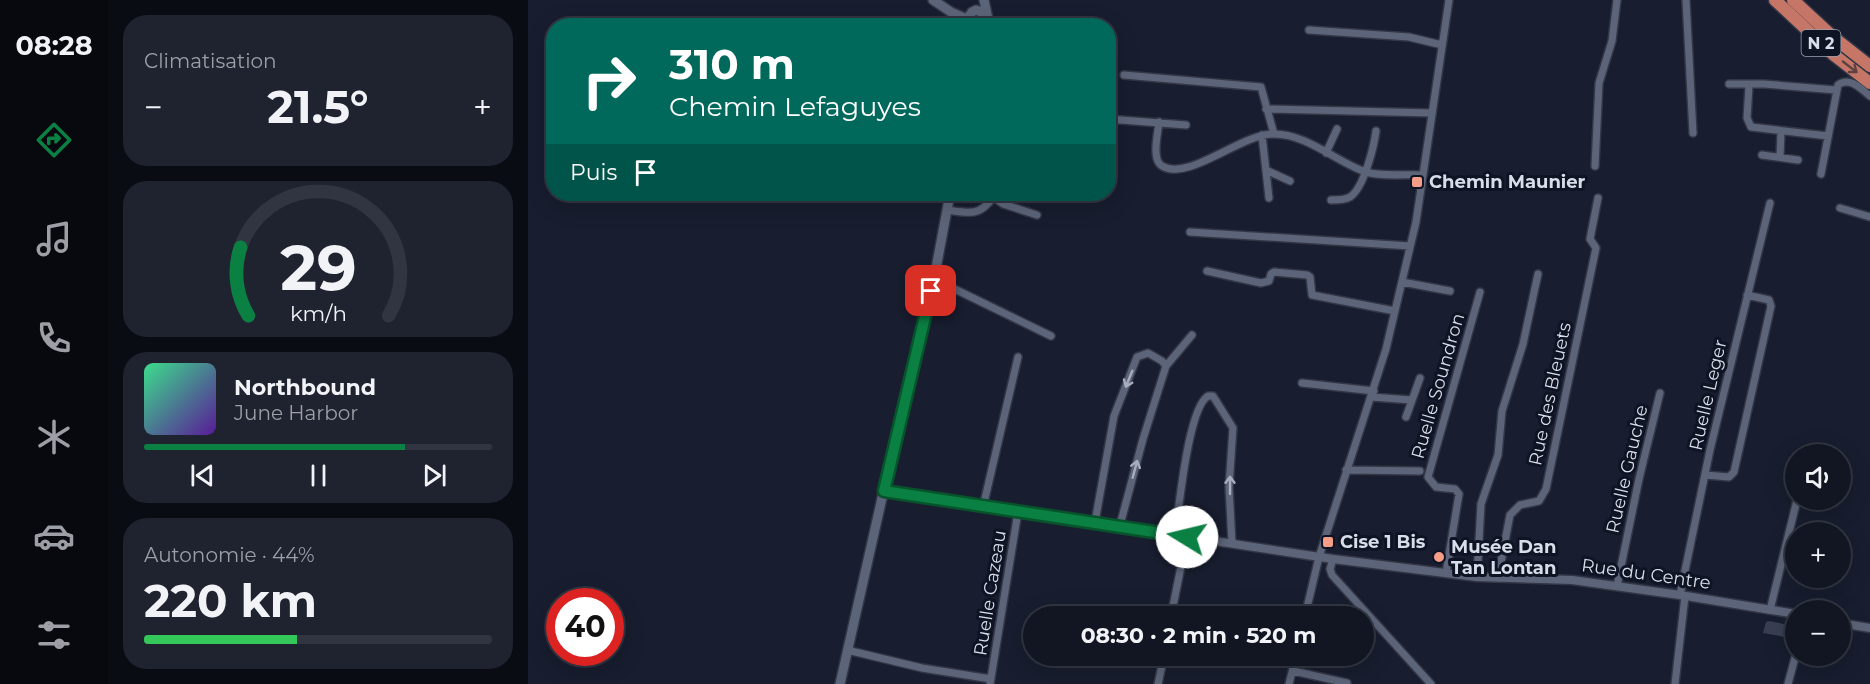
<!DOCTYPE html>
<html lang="fr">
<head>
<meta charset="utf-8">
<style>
  body { margin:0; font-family:Montserrat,sans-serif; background:#1f2330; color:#f1f3f6; height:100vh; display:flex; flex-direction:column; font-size:22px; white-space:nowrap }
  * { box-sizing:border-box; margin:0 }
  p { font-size:20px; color:#9c9fa6 }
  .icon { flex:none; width:33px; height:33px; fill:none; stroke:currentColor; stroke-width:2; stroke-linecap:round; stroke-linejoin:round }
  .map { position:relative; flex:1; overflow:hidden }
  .sheet { display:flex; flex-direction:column; gap:15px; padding:15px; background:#0a0c13; width:420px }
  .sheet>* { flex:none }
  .hud { position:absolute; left:18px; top:18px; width:570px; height:183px; border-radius:24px; box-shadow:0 6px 24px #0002,0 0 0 2px #313541; background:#00695c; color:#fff; overflow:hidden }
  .buttons { position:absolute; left:1257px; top:444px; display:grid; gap:12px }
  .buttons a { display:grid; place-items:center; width:66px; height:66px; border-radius:50%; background:#121623; box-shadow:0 6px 24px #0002,0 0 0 2px #313541; font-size:30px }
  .speed { position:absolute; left:18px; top:588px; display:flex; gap:12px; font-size:30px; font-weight:700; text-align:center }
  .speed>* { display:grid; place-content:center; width:78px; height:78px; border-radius:50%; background:#121623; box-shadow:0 6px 24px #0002,0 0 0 2px #313541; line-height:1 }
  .speed .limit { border:9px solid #d22; background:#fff; color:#111 }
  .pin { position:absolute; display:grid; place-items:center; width:51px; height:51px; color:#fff; margin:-26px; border-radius:12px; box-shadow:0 3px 9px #0006 }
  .me { position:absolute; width:66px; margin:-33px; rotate:279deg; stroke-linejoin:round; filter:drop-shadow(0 0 4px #0008) }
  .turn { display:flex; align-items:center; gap:21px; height:126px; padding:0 24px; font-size:27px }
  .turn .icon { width:78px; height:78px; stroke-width:2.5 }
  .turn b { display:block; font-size:42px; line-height:51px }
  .then { display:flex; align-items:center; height:57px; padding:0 24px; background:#0003; gap:12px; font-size:22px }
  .big { font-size:45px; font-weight:700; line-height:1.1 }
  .sheet .widget { flex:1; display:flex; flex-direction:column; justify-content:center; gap:9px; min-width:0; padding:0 21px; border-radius:24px; background:#1f2330 }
  .sheet .dial { align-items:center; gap:0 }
  .dial svg { height:156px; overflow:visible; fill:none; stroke:#313541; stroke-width:7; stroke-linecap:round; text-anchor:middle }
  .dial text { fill:#f1f3f6; stroke:none }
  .song { display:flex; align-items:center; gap:18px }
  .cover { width:72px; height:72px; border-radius:9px; background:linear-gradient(135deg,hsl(150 70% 55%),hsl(270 70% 35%)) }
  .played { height:6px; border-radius:3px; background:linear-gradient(90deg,#0b8043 75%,#313541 75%) }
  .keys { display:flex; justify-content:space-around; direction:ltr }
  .heat { display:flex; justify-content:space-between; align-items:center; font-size:33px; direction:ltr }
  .charge { height:9px; border-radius:4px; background:linear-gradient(90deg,#34c759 44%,#313541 0) }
  .trip { position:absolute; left:495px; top:606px; width:351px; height:60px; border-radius:30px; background:#121623; box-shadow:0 6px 24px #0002,0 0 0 2px #313541; font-weight:700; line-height:60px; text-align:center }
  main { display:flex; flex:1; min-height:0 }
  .tab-bar { display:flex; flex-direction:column; width:108px; justify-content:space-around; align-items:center; background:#07090e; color:#9c9fa6 }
  .tab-bar .icon { width:42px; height:42px }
  .tab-bar .on { color:#0b8043 }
  .tab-bar b { font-size:27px; color:#f1f3f6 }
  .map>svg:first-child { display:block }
</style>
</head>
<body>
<main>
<nav class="tab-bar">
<b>08:28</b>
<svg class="icon on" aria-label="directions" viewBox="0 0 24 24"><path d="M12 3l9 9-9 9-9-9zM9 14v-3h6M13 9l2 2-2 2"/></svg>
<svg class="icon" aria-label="music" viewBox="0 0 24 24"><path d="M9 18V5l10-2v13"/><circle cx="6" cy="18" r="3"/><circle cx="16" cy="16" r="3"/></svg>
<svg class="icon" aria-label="phone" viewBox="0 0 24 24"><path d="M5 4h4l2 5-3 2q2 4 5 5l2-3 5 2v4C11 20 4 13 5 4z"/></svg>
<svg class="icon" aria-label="climate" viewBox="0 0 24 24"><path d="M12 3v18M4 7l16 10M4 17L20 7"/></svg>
<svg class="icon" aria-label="car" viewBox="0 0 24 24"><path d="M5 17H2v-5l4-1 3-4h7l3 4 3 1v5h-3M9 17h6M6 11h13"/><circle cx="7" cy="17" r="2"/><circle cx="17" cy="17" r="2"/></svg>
<svg class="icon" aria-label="filters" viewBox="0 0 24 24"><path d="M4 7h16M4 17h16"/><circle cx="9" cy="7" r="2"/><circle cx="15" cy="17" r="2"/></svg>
</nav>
<section class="sheet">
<div class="widget"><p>Climatisation</p>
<div class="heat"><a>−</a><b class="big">21.5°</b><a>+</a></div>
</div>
<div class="widget dial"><svg viewBox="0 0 100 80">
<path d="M14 69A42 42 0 1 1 86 69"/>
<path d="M14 69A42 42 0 0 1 10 34" stroke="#0b8043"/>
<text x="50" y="56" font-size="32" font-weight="700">29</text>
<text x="50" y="72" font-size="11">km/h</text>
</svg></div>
<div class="widget">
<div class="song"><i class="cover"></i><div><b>Northbound</b><p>June Harbor</p></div></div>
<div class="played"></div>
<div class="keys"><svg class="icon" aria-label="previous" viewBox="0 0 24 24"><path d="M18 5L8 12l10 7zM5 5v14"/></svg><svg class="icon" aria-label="pause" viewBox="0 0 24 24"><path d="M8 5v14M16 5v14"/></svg><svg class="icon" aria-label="next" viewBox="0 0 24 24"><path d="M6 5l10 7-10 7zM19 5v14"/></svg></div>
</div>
<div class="widget"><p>Autonomie · 44%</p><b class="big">220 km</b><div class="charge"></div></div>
</section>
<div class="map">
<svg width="1342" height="684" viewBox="0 0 1342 684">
  <rect width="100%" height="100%" fill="#181d2f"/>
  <!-- building -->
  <path fill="#383f53" d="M 1242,621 L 1268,627 L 1268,639 L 1235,633 L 1238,622 Z"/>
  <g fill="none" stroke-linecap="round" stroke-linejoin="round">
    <!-- minor casing -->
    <g stroke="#333645" stroke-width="10">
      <path id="minor" d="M 1158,0 L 1165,133
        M 781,30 L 881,37 L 914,45
        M 596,75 L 733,87 L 746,134
        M 1201,84 L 1236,84 L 1308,90
        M 1221,86 L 1219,118 L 1223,127 L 1300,136
        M 738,109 L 904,113
        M 580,119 L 658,125
        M 631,122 C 630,133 623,160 634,166 C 660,182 714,133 746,134 C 778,134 806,160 835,171 C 849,177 878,174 894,175
        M 734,135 L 741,198
        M 798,153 L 809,129
        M 1234,155 L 1270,160
        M 1252,156 L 1253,132
        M 1067,166 L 1071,83 L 1084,41 L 1089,0
        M 740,171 L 762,181
        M 1293,174 L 1310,85 C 1322,76 1333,89 1342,96
        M 443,194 L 465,197 L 475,204 L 509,215
        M 803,200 C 809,200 817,200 822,197 C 836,188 846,146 848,131
        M 1312,208 L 1342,217
        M 419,210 C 440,213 452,217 465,197
        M 662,232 L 882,246
        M 679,271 L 733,283 L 741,281 L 743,274 L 746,272 L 779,275 L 782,277 L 784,295 L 867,311
        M 406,279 L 523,336
        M 874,282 L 922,291
        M 774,383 L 846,391
        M 843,397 L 884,400
        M 878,417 L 892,378
        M 818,470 L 892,471
        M 1177,475 L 1201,477 L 1206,472 L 1243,306 L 1241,300 L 1219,295
        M 455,507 L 490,357
        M 567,522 L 586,416 L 609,357 L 620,353 L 634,361 L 638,366
        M 592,525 L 615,439 L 638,366 L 664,335
        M 647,535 C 651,509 660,408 680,396 L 685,396 L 705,428 L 701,487 L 704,543
        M 805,559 L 802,569 L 804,575 L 903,684
        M 918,573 L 931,494 L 927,489 L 908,487 L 900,477 L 952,292
        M 949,577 L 953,504 L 970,455 L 974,411 L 995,344 L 1010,274
        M 970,578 L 982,515 L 992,505 L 1011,501 L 1018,489 L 1068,248 L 1062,239 L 1070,198
        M 1089,586 L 1111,479 L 1132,393
        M 1152,595 L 1182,450 L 1242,203
        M 1242,610 L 1269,500
        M 643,616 L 659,537
        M 777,616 L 791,557 L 858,349 L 888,222 L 921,0
        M 319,650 L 394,668 L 463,679
        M 765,671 L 819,683
        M 462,684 L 490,512
        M 630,684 L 636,656
        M 761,684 L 768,656
        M 1147,684 L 1157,596
        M 1260,684 L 1268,654"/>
    </g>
    <!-- tertiary casing -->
    <g stroke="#333645" stroke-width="11">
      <path id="tertiary" d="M 356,491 L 805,559 L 949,577 L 1044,580 L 1152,595 L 1268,614
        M 1312,623 L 1342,628"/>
    </g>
    <!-- secondary casing -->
    <g stroke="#333645" stroke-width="12">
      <path id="secondary" d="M 405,0 L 423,12 L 439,19
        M 456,0 L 460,19 L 458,26
        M 441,26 L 439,19 L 444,12 L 448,10 L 458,14
        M 312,684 L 380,383 L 406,279 L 422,194"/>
    </g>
    <!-- trunk casing -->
    <g stroke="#333645" stroke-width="15">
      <path id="trunk" d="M 1247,0 L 1306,55 L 1342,83
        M 1265,0 L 1305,37 L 1342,66"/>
    </g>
    <!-- minor -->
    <use href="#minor" stroke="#5c6479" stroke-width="7"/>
    <!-- tertiary -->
    <use href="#tertiary" stroke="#5c6479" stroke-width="8"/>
    <!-- secondary -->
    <use href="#secondary" stroke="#5c6479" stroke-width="9"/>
    <!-- trunk -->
    <use href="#trunk" stroke="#c57666" stroke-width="12"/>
  </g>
  <!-- one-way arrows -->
  <defs><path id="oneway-shaft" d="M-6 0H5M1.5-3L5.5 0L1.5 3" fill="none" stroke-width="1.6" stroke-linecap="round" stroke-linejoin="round" transform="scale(1.5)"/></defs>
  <use stroke="#614042" href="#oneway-shaft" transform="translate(1322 67) rotate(38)"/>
  <g stroke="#a7adbd">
    <use href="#oneway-shaft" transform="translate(601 379) rotate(112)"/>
    <use href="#oneway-shaft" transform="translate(607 469) rotate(-75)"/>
    <use href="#oneway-shaft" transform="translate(702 485) rotate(-90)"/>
  </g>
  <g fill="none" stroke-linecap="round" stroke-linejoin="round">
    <!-- route casing -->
    <g stroke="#07532c" stroke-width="15">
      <path id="route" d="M 403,291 L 356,491 L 659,537"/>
    </g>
    <!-- route -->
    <use href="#route" stroke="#0b8043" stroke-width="10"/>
  </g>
  <!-- markers -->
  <g fill="#f49e88" stroke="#0f1425" stroke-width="2">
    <rect x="883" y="176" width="12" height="12" rx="3"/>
    <rect x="794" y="536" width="12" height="12" rx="3"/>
    <circle cx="911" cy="557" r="6"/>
  </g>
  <g text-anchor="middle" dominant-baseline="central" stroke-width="6" stroke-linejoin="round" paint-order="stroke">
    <!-- shield labels -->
    <rect fill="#0f1425" stroke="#9ca1af" stroke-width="1.5" x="1273.5" y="30" width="39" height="26" rx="4.5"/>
    <g font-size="16" font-weight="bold" fill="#d9ddea">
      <text x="1293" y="43">N 2</text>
    </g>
    <!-- poi labels -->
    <g font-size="18" font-weight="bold" fill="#d9ddea" stroke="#0f1425" text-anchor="start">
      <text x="901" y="182">Chemin Maunier</text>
      <text x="812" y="542">Cise 1 Bis</text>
      <text x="923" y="547">Musée Dan<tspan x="923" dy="21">Tan Lontan</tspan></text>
    </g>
    <!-- street labels -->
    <g font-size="18" fill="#d9ddea" stroke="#0f1425">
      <text transform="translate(910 386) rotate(-74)">Ruelle Soundron</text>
      <text transform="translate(1022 394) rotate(-78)">Rue des Bleuets</text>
      <text transform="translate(1180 395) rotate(-77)">Ruelle Leger</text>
      <text transform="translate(1099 469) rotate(-77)">Ruelle Gauche</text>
      <text transform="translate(1118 574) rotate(8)">Rue du Centre</text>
      <text transform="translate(462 593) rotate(-81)">Ruelle Cazeau</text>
    </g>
  </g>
</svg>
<div class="buttons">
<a><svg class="icon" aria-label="sound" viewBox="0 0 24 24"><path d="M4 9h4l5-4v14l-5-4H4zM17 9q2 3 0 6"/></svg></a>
<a>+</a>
<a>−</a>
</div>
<div class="speed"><div class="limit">40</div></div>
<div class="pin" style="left:403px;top:291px;background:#d93025"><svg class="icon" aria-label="arrive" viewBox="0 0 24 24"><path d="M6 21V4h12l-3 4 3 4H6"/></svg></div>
<svg class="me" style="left:659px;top:537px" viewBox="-20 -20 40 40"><circle r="19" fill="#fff"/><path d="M0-13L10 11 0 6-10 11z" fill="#0b8043"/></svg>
<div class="trip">08:30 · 2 min · 520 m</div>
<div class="hud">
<div class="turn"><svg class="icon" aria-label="right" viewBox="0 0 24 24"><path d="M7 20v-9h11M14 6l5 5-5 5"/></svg><div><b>310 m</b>Chemin Lefaguyes</div></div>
<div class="then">Puis<svg class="icon" aria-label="arrive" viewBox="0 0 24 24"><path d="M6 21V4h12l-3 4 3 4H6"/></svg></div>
</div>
</div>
</main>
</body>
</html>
